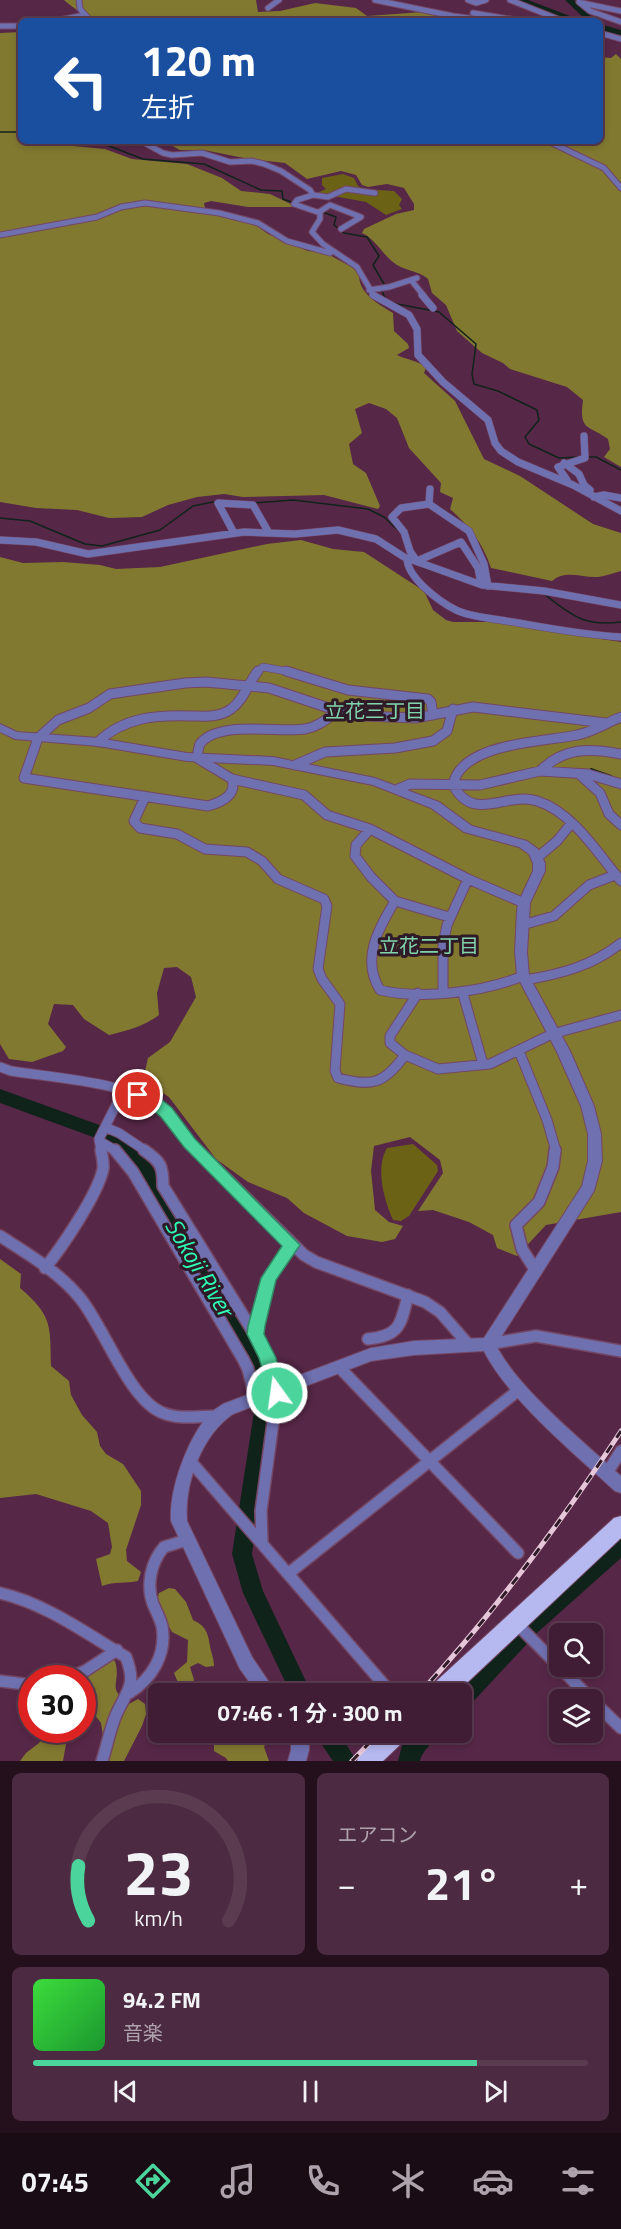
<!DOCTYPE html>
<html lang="ja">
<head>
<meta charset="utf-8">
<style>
  body { margin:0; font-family:"Titillium Web","Noto Sans JP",sans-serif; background:#4c2a41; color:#f1f3f6; height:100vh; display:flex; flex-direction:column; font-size:22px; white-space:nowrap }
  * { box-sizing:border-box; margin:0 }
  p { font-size:20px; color:#aea2ad }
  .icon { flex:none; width:33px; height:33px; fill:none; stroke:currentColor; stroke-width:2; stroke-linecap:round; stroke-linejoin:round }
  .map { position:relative; height:1761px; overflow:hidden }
  .panel { display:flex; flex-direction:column; gap:12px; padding:12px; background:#24101d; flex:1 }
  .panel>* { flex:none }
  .guide { position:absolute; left:18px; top:18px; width:585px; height:126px; border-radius:9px; box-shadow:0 3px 9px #0003,0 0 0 2px #5a3b50; background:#1a4fa0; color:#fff; overflow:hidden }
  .tools { position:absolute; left:549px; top:1623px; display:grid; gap:12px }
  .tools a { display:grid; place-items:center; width:54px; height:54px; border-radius:9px; background:#411d35; box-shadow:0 3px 9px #0003,0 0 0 2px #5a3b50; font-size:30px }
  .speed { position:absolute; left:18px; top:1665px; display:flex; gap:12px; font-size:30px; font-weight:700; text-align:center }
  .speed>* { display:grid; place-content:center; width:78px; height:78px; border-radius:50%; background:#411d35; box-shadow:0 3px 9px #0003,0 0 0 2px #5a3b50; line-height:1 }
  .speed .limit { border:9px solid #d22; background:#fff; color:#111 }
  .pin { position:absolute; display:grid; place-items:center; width:51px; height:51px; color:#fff; margin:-26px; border:3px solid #fff; border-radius:50%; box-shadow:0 2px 6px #0007 }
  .me { position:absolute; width:66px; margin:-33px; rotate:346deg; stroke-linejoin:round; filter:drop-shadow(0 0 4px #0008) }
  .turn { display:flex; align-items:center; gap:21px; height:126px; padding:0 24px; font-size:27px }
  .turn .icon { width:78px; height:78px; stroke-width:2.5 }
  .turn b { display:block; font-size:42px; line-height:51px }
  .big { font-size:45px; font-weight:700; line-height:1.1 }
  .panel .tile { flex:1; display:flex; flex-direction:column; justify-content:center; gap:9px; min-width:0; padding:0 21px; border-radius:9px; background:#4c2a41 }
  .panel .dial { align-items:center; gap:0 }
  .dial svg { height:156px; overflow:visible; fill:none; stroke:#5a3b50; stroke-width:7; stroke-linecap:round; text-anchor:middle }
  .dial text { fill:#f1f3f6; stroke:none }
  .song { display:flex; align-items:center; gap:18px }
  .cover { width:72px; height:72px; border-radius:9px; background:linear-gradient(135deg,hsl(120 70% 55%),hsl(130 70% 35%)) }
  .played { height:6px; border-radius:3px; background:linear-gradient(90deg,#4bd49b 80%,#5a3b50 80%) }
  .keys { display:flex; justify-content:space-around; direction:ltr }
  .heat { display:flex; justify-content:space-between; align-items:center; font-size:33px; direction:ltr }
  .panel .tiles { flex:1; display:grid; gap:12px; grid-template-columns:1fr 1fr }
  .tile:last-child { grid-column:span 2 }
  .trip { position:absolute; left:148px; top:1683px; width:324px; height:60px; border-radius:9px; background:#411d35; box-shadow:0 3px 9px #0003,0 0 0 2px #5a3b50; font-weight:700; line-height:60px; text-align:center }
  .dock { display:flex; height:96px; justify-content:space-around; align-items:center; background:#1a0c15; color:#aea2ad }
  .dock .icon { width:42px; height:42px }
  .dock .selected { color:#4bd49b }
  .dock b { font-size:27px; color:#f1f3f6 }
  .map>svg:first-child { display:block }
</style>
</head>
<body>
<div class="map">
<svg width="621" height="1761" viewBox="0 0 621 1761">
  <rect width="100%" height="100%" fill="#572747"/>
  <!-- green -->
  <path fill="#6b6216" d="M 343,174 L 354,178 L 358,186 L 364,189 L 394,191 L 402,199 L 399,205 L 402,209 L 386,215 L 366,202 L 317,193 L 326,189 L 322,185 L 322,178 Z
    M 413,1144 L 437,1165 L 438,1171 L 409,1216 L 401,1221 L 393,1220 C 384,1200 375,1168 387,1148 Z"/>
  <!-- forest -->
  <path fill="#827930" d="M 64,0 L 256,0 L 258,12 L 280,11 L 315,3 L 356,8 L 367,16 L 423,12 L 473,21 L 86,21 C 84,13 71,7 64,0 Z
    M 21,32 L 21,141 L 51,141 L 52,144 L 105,149 L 132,159 L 187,164 L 222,178 L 241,191 L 270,194 L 297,207 L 248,207 L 211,201 L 204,203 L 205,208 L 257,226 L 268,234 L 308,251 L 324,252 L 359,271 C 357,293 377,303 393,313 L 394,331 L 408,344 L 409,348 L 397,355 C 407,360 418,360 426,368 L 424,373 L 455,401 L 484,459 L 520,476 L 593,524 L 621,533 L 621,571 C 613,573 605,576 598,577 C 583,578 565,569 552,581 L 491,568 C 483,543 469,526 450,509 L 453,498 L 440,492 L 441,483 L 409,448 L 397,418 L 386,409 L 369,403 L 355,409 L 362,433 L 349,444 L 353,464 L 366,473 L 380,506 L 378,509 L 324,495 L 243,497 L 224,494 L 197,497 L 168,505 L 142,517 L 109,518 L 77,510 L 36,508 L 0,502 L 0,33 Z
    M 616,54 L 621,59 L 621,467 L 604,457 L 610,449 L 608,439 C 587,424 579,431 583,400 L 567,387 L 510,369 L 503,363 L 482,353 L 457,331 L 446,305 L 432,293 L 428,279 C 419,271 407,271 397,265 C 383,256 376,239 362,233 L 364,229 L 396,214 L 414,210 L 414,204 L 404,188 L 387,184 L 368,187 L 362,185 L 356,175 L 341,171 L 307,179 L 285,163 L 249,159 L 204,150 L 180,150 L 163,141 L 600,141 L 600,57 L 611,58 Z
    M 301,540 L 333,549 L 364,552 L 424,591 L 433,610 L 446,620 L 453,622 L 492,622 L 621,642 L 621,1212 L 546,1225 L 517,1256 L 497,1248 L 493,1235 L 469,1222 L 433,1210 L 418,1211 L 443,1173 L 440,1160 L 410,1137 L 374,1146 L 371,1171 L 375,1210 L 389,1222 L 403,1226 L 395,1239 L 382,1242 L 347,1236 L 304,1213 L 287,1198 L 248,1182 L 216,1159 L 169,1097 L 143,1080 L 148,1058 L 170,1042 L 196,997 L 191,977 L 177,967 L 164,968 L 157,993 L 159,1015 C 145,1026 126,1031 109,1035 L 84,1019 L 73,1005 L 54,1004 L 48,1024 L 66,1047 L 63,1051 L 32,1062 L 9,1059 L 0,1044 L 0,557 L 23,563 L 63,562 L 100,565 L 116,569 L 160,567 L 267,544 Z
    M 0,1259 L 21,1274 L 20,1288 C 53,1316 50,1326 51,1366 L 69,1381 L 71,1395 L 82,1415 L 97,1432 L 100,1446 L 106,1454 L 123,1464 L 141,1491 L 141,1505 L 126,1550 L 127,1561 L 141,1572 L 138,1581 C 126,1584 115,1581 102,1586 L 96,1559 L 110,1554 L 112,1547 L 108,1523 L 91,1511 L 36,1494 L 0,1498 Z
    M 169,1588 L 175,1589 L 186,1602 L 193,1620 C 206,1626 208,1633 210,1646 C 211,1653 214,1658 214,1666 L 206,1667 L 198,1663 L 190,1667 L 194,1680 L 190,1685 L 179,1685 L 174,1673 L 187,1662 L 188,1640 L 172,1632 L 156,1604 L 159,1593 Z
    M 110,1659 L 115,1661 C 122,1685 105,1686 129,1704 L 138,1699 L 145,1704 L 146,1714 L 142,1726 L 124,1761 L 107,1761 L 101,1723 L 86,1704 L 83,1685 L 85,1678 Z
    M 47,1730 L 66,1744 L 63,1761 L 20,1761 L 26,1753 L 39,1743 Z
    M 226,1732 L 265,1733 L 269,1736 L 264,1747 L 269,1761 L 228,1761 L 226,1758 L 214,1751 L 214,1741 Z"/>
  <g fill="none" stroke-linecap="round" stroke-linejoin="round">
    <!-- stream-far1 -->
    <path stroke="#10231a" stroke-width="1.5" d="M 0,132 L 21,132
      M 55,141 L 79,145 L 104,144 L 143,159 L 204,164 L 261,190 L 282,191 L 283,199 L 294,203
      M 314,209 L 336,217 L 334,225 L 344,233 L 367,237 L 379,256 L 373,265 L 384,284 L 382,291 L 385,298
      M 392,303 L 439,312 L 476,344 L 472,374 L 474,384 L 498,391 L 537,410 L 539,420 L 525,437 L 529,444 L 559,458 L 580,457
      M 586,457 L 596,457 L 621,470
      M 254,503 L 293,500 L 368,509 L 384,517 L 401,533
      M 0,518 L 30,521 L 85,544 L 102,546 L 160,530 L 193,506 L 218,501
      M 422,567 L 451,577
      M 544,594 C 571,615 584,627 621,622"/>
    <!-- stream -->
    <path stroke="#10231a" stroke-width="2" d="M 591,769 L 611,776"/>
    <!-- river -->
    <path fill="#10231a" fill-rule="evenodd" d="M 516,0 L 528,0 L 583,21 L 571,21 Z
      M 565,0 L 574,0 L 596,21 L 587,21 Z
      M 600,24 L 621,30 L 621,36 L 600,30 Z
      M 0,1089 L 116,1131 L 138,1147 L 153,1168 L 265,1361 L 274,1399 L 252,1554 L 263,1591 L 312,1694 L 291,1694 L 243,1593 L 232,1554 L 256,1399 L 247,1363 L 141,1178 L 126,1157 L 104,1141 L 0,1103 Z
      M 621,1535 L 621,1558 L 538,1632 L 470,1705 L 462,1708 L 462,1694 L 453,1694 L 454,1689 L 524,1618 L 614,1538 Z
      M 313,1732 L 338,1732 L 357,1761 L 333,1761 Z
      M 413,1732 L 439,1732 C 434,1743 422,1750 420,1761 L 398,1761 L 403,1742 Z"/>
    <!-- minor-far3 casing -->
    <g stroke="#744764" stroke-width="7">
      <path id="minor-far3" d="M 79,0 L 80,9 L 91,21
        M 375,0 L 453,16 L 491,21
        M 468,0 L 476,3 L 486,0
        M 510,0 L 563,21
        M 579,2 L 590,11 L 621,22
        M 582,3 L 621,11
        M 268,8 L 279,0
        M 473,13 L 523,21
        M 54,21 L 85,15
        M 0,26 L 21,26
        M 600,33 L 621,39
        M 141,141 L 163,153 L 172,155 L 202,153 L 230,162 L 252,161 L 264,164 L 281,171 L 310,190 L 313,195
        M 548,141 L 604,168 L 621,188
        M 319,212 L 330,205 L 361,217 L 341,229
        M 0,235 L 97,217 L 121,207 L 145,203 L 219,213 L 258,223 L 287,241 L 330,253
        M 411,280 L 424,296
        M 369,290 L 389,287 L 417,278
        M 374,296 L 357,267 L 323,244 L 312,232 L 320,219 L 320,213 L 294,204 L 297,200 L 313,195 L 328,197 L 346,189 L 375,193"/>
    </g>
    <!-- minor-far2 casing -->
    <g stroke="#744764" stroke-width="8">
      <path id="minor-far2" d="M 373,295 L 409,315 L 417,329 L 418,355 L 443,382 L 488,420 L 495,443 L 501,451 L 518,462 L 573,485 L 621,511
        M 422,295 L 433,308
        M 564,463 L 579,474 L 584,485 L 590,490
        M 567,480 L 558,467 L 585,458 L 584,436
        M 430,489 L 429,504 L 469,531 L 484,564 L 488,586
        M 594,497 L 604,495 L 621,498
        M 234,533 L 218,503 L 253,505 L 269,533
        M 0,540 L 36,542 L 88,554 L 244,532 L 295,534 L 338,530 L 376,539 L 404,557 L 482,585 L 544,591 L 621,605
        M 407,558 C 407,578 440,602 456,610 C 470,617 491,618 506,621 C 544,627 582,635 621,637
        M 416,560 L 410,551 L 404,532 L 392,517 L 401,508 L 429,504
        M 417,561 L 461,542 L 478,568 L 481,584
        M 256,672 L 263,667 L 291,672"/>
    </g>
    <!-- minor-far1 casing -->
    <g stroke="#744764" stroke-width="11">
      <path id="minor-far1" d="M 286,671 L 348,690 L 428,699 L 431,702 L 433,715
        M 338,711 C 328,718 318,727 305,729 C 279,733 217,720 200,744 C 198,748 198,754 197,758 L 232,779 L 304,795 L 327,815 L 370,829 L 468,879 L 524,903
        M 621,717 C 606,723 593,732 577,735 C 545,742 461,742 453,785 C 474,824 506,791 537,801 C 573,812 598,854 621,881
        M 98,742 C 124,717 156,715 190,716 C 204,716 219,718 231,709 C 244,700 248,683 258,671
        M 295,765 L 325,752 L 395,748 L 433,741 L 447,731 L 453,709
        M 540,771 C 564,747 590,748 621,754
        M 579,774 L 600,793 L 609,814 L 621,825
        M 232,779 C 237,795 222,802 208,806 L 24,778 L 38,738 L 58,720 L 89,708 L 110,694 L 185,683 L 206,682 L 269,688 L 338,711 L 364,716 L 416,718 L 473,707 L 606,723
        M 398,789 L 410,784 L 480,785 L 540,771 L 588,774 L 621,784
        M 145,797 L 134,821 L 140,828 L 177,834 L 205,849 L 247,852 L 262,861 L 278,879 L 324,899 L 327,906 L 318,969 L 322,979 L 340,1004 L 335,1071 L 338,1078 C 372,1087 384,1084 405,1055
        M 370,829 L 356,845 L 355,856 L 371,877 L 395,901 C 378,929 361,959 380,990 C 422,1000 483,992 523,976
        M 538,857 L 557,841 L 570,825
        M 395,901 L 449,917
        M 522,925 L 554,916 L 589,885 L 615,875
        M 525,980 C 561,974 592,966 621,943
        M 443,992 L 443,945 L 447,925 L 468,879
        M 418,993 L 390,1036 L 390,1043 L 405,1055 L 438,1069 L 490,1064 L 552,1034 L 621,1015
        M 463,994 L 483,1064
        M 519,1051 L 547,1120 L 556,1151
        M 0,1067 L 11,1071 C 53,1078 136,1082 166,1112 C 178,1124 186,1139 199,1151
        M 105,1127 L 119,1133 L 146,1151
        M 99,1141 L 116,1151
        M 101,1151 L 99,1139 L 124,1089"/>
    </g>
    <!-- minor casing -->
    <g stroke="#744764" stroke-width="14">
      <path id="minor" d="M 115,1150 L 133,1172 L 243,1359 L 248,1369 L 255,1398
        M 144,1150 C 161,1162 163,1165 163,1186 L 257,1338
        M 197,1150 L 304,1255 L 316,1262 L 425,1302 L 440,1312 L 468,1344
        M 0,1236 C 28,1254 59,1272 80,1298 C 104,1327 129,1400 163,1413 C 180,1420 200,1416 218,1416
        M 45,1268 C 62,1247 98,1194 103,1169 C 104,1163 102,1156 101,1150
        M 536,1271 L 522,1249 L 516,1225 L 539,1202 L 553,1167 L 555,1150
        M 368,1339 C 401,1336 401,1323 408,1295
        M 488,1344 L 536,1336 L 621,1351
        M 339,1367 L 518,1553
        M 192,1463 L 392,1694
        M 607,1473 L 621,1451
        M 262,1541 L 261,1511 L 277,1393 L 267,1358 L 257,1338 L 256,1326 L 269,1278 L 292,1245
        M 289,1573 L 520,1389
        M 0,1593 C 45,1603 87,1634 126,1657 C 137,1686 127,1690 116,1715 C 110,1729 107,1746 102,1761
        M 516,1623 L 592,1700
        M 68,1678 L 85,1671 L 117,1650
        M 0,1681 L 32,1685
        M 129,1693 C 152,1679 167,1654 162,1626 C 160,1618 156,1611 153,1604 C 146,1585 151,1562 164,1547 L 187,1540
        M 592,1700 L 621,1728"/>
    </g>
    <!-- tertiary casing -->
    <g stroke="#744764" stroke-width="2">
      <path id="tertiary" d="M 0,724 L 17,732 L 98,738 L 187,753 L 273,757 L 375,778 L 439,802 L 472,826 L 527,841 L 538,849 L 545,863 L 545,871 L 530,903 L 527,952 L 529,976 L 570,1051 L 594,1106 L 601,1134 L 602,1161 L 594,1191 L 496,1345 C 518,1389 584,1442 621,1476 L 621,1493 L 615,1491 C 575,1454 508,1399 484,1351 L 414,1355 L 371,1361 L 233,1414 C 202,1435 184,1483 187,1521 L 252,1657 L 277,1694 L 258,1694 L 240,1669 L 171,1521 C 169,1490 186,1444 205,1419 C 209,1413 216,1409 223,1404 L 371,1348 L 414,1341 L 484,1338 L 582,1186 L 588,1161 L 588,1134 L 581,1106 L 557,1052 L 517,976 L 515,952 L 517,911 L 518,903 L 533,871 L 533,863 L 529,854 L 519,847 L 464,832 L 431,808 L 373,785 L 273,765 L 187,761 L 98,746 L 15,739 L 0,732 Z
        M 291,1732 L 309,1732 L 309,1750 L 306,1761 L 288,1761 L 291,1750 Z"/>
    </g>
    <!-- trunk casing -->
    <g stroke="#744764" stroke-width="2">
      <path id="trunk" d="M 621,1516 L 621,1538 L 455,1694 L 429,1694 L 431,1686 L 614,1518 Z
        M 381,1732 L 408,1732 L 405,1740 L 383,1761 L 357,1761 L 360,1753 Z"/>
    </g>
    <!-- minor-far3 -->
    <use href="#minor-far3" stroke="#6f70b0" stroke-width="5"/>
    <!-- minor-far2 -->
    <use href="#minor-far2" stroke="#6f70b0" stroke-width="7"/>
    <!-- minor-far1 -->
    <use href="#minor-far1" stroke="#6f70b0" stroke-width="9"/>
    <!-- minor -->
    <use href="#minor" stroke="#6f70b0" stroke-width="11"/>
    <!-- tertiary -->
    <use href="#tertiary" fill="#6f70b0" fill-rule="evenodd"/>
    <!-- trunk -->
    <use href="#trunk" fill="#b6b9f0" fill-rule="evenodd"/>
    <!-- rail casing -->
    <g stroke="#e6c6d9" stroke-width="5">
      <path id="rail" d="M 419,1694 C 495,1612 560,1524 621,1431
        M 352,1761 L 380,1732"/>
    </g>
    <!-- rail -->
    <use href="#rail" stroke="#2f1a27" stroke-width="3" stroke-dasharray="9" stroke-linecap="butt"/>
  </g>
  <!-- route -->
  <path fill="#4bd49b" stroke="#318a65" stroke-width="1.5" d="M 138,1089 L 157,1096 L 172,1108 L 195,1139 L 300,1245 L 276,1280 L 265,1326 L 264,1334 L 276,1358 L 285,1393 L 283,1399 L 277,1401 L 271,1399 L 259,1358 L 247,1334 L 248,1326 L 261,1278 L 282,1246 L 184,1147 L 161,1117 L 147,1105 L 133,1099 L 130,1095 L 133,1091 Z"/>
  <g text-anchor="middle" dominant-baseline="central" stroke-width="6" stroke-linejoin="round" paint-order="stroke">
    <!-- neighbourhood labels -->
    <g font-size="20" fill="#81d4ac" stroke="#2f1a27">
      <text x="375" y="710">立花三丁目</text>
      <text x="429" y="945">立花二丁目</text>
    </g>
    <!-- near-water labels -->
    <g font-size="24" font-style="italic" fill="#2cffb3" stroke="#2f1a27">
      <text transform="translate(200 1267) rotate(59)">Sokoji River</text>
    </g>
  </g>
</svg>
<div class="tools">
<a><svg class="icon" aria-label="search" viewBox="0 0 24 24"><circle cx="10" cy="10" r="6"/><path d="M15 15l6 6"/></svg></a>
<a><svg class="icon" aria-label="layers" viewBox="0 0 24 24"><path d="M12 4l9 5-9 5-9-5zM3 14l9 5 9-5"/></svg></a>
</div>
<div class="speed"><div class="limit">30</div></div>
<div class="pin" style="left:138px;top:1095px;background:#d93025"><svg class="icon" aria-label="arrive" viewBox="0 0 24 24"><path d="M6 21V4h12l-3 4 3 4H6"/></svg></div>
<svg class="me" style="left:277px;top:1393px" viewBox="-20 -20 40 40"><circle r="17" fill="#4bd49b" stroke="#fff" stroke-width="3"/><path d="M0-11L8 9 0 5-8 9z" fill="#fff"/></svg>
<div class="trip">07:46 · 1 分 · 300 m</div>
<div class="guide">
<div class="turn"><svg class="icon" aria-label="left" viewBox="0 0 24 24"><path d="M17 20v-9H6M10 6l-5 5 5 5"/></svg><div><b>120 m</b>左折</div></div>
</div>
</div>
<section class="panel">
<div class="tiles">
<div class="tile dial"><svg viewBox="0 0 100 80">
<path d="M14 69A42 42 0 1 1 86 69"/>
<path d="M14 69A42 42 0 0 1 9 41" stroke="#4bd49b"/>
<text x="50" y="56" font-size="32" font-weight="700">23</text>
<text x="50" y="72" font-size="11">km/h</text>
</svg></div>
<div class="tile"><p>エアコン</p>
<div class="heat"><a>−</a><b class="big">21°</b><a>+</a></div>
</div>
<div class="tile">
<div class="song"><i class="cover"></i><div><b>94.2 FM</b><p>音楽</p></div></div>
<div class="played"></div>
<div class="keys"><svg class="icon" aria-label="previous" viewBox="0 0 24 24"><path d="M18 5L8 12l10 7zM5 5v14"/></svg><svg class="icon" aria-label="pause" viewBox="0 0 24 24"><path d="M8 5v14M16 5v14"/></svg><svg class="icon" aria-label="next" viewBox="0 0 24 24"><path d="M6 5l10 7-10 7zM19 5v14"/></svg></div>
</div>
</div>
</section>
<nav class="dock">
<b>07:45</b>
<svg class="icon selected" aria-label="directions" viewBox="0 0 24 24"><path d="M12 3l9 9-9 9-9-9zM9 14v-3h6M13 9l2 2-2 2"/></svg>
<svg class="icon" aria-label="music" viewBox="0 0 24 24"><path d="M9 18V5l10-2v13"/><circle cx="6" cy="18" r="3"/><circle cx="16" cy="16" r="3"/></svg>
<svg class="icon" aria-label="phone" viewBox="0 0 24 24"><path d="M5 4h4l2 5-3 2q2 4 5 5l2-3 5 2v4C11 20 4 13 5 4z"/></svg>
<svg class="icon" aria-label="climate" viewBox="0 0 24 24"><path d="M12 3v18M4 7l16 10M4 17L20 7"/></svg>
<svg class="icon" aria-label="car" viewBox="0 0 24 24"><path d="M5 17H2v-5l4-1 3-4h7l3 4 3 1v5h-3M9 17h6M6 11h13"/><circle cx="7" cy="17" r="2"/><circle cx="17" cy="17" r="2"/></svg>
<svg class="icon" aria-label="filters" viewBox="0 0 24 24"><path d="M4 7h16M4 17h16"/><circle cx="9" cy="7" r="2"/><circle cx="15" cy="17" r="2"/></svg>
</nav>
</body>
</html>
